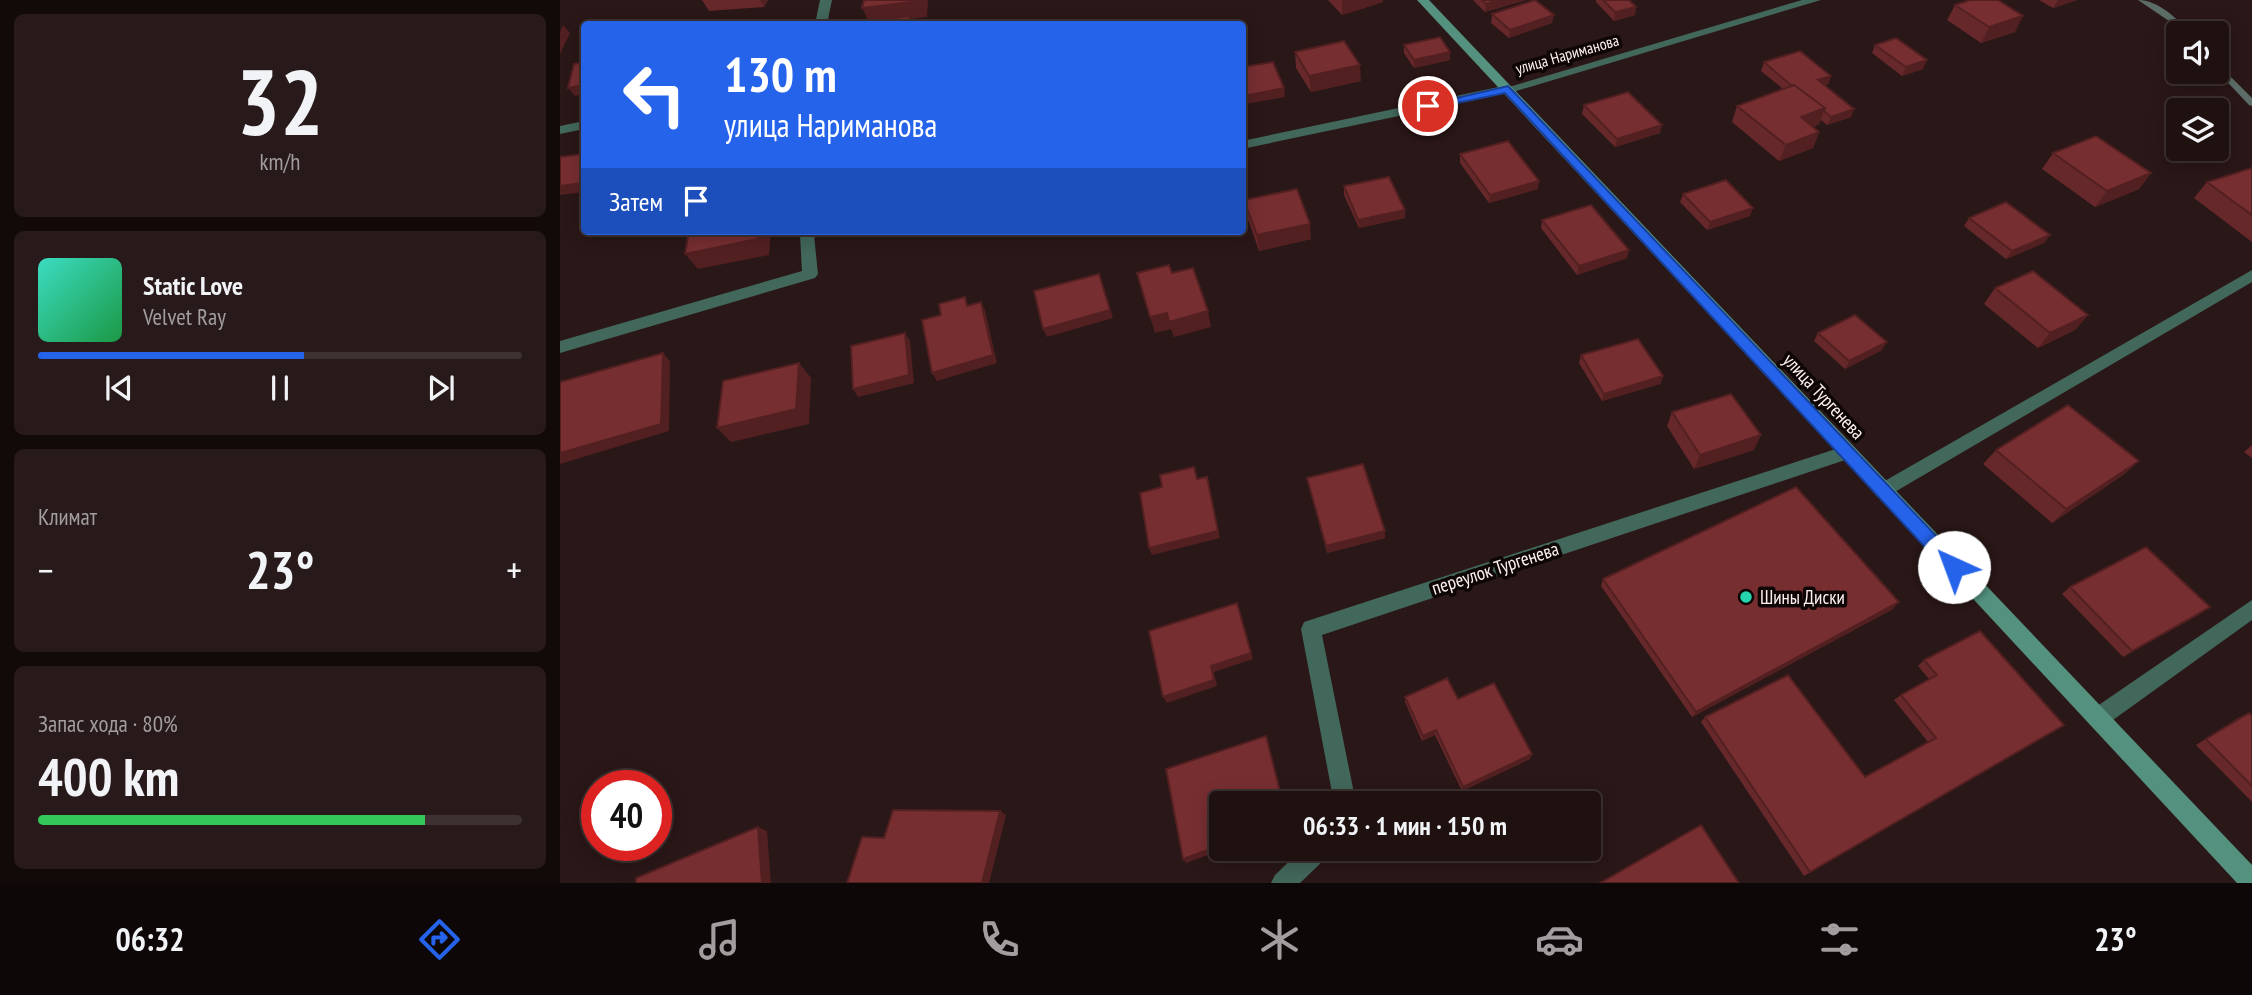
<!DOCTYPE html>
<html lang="ru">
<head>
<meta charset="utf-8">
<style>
  body { margin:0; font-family:"PT Sans Narrow",sans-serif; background:#281a1a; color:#f1f3f6; height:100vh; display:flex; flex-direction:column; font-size:26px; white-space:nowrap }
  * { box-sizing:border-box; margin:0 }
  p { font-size:23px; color:#a29d9f }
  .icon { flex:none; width:38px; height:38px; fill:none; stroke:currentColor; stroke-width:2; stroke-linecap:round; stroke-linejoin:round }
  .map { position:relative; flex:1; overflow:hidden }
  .drawer { display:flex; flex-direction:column; gap:14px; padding:14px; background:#120909; width:560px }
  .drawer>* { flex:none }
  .top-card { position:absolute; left:21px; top:21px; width:665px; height:214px; border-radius:7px; box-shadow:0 4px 18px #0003,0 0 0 2px #3d3131; background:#2563eb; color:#fff; overflow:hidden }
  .fabs { position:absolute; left:1606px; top:21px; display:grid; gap:14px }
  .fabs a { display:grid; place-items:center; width:63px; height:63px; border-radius:7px; background:#201111; box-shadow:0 4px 18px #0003,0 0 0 2px #3d3131; font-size:35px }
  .speed { position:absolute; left:21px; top:770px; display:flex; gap:14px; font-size:35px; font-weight:700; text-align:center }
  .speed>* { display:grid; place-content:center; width:91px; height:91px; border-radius:50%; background:#201111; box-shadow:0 4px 18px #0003,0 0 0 2px #3d3131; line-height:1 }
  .speed .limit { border:10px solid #d22; background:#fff; color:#111 }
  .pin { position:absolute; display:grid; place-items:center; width:60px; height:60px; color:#fff; margin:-30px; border:4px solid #fff; border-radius:50%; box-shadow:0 2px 7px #0007 }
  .me { position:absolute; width:77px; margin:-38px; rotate:317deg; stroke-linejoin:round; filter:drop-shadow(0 0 5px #0008) }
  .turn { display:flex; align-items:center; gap:24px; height:147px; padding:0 28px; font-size:32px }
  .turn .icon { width:91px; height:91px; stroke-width:2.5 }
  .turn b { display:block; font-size:49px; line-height:60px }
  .then { display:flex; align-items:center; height:66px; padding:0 28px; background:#0003; gap:14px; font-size:26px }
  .big { font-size:52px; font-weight:600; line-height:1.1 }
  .drawer .tile { flex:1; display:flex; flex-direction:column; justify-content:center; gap:10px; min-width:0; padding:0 24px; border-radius:10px; background:#281a1a }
  .drawer .dial { align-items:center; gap:0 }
  .dial b { font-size:91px; line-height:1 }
  .song { display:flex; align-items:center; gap:21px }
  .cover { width:84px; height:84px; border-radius:10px; background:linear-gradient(135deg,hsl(170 70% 55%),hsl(140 70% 35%)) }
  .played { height:7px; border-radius:4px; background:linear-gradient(90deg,#2563eb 55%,#3d3131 55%) }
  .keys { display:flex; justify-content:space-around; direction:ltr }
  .heat { display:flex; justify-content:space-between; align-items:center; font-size:38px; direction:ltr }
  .charge { height:10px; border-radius:5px; background:linear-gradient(90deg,#34c759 80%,#3d3131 0) }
  .trip { position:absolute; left:649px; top:791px; width:392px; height:70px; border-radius:7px; background:#201111; box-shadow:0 4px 18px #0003,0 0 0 2px #3d3131; font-weight:600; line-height:70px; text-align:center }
  .tabs { display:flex; height:112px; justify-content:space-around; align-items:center; background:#0d0707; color:#a29d9f }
  .tabs .icon { width:49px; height:49px }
  .tabs .on { color:#2563eb }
  .tabs b { font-size:32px; color:#f1f3f6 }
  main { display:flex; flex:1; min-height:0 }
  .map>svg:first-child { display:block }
</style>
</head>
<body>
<main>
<section class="drawer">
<div class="tile dial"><b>32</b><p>km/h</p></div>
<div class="tile">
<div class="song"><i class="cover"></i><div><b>Static Love</b><p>Velvet Ray</p></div></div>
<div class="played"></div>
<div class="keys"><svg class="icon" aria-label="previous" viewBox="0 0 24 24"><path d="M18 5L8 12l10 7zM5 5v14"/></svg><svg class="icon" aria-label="pause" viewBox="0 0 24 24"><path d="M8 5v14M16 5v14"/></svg><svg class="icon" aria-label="next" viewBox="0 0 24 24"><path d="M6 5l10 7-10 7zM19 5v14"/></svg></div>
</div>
<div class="tile"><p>Климат</p>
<div class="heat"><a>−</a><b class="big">23°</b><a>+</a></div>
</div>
<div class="tile"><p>Запас хода · 80%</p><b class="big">400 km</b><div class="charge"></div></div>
</section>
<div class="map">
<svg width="1692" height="883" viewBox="0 0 1692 883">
  <rect width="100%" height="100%" fill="#2a1717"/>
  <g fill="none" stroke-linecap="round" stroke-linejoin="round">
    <!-- stream -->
    <path fill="#5c6d67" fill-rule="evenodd" d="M 1578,0 C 1598,0 1618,19 1630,33 L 1622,33 L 1609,21 Z
      M 1657,63 L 1692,98 L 1692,106 L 1689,105 L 1657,71 Z"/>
    <!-- lane -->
    <path fill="#42675b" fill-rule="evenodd" d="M 1242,0 L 1261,0 L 953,92 L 942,89 Z
      M 242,231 L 252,231 L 254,235 L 258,274 L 255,278 L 0,353 L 0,341 L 242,271 L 240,235 Z
      M 1692,270 L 1692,282 L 1328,496 L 1322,499 L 1316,496 L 1313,491 L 1316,486 Z
      M 1692,600 L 1692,620 L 1546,725 L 1538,728 L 1530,725 L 1527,718 L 1530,711 Z"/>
    <!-- street -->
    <path fill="#42675b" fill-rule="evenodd" d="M 260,0 L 272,0 L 267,24 L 255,24 Z
      M 948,85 L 954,89 L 953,92 L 682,149 L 682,141 Z
      M 24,121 L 24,129 L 0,134 L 0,126 Z
      M 240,231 L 275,231 L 273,235 L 242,239 Z
      M 1288,445 L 1294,447 L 1297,452 L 1294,457 L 762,635 L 796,803 L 774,803 L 741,629 L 744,622 Z
      M 742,849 L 770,849 L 767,857 L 740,883 L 711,883 L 715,875 Z"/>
    <!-- secondary -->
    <path fill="#54917f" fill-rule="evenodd" d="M 857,0 L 869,0 L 1692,865 L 1692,883 L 1677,883 Z"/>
  </g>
  <!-- wall -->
  <path fill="#66282a" d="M 142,0 L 208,0 L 204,7 L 149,11 Z
    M 768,0 L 823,0 L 823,2 L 782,15 Z
    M 913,0 L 966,0 L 925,12 Z
    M 1036,0 L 1069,0 L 1076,7 L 1075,15 L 1054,21 L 1036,2 Z
    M 1479,0 L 1517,0 L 1493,8 Z
    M 1395,5 L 1455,32 L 1421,43 L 1387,20 Z
    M 932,14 L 992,23 L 949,38 L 931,23 Z
    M 844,45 L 890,52 L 890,60 L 854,68 L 844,53 Z
    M 1315,45 L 1363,69 L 1342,76 L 1312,53 Z
    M 735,52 L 801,81 L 751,92 L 736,68 Z
    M 1204,62 L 1271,76 L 1268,84 L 1265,85 L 1291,117 L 1267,125 L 1261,120 L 1259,124 L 1253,127 L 1259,132 L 1253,148 L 1219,161 L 1172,122 L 1177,106 L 1223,89 L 1201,71 Z
    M 1024,105 L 1100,133 L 1055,147 L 1022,114 Z
    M 1493,153 L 1591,173 L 1579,189 L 1535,207 L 1482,169 Z
    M 900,154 L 978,189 L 929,203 L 900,163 Z
    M 1692,168 L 1692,242 L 1634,198 L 1647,182 Z
    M 784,186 L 845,218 L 799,228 L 784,195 Z
    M 1123,194 L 1190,216 L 1147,230 L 1120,202 Z
    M 684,200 L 751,239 L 699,251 L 687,216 Z
    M 1409,218 L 1490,235 L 1484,243 L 1446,259 L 1404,226 Z
    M 982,220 L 1067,258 L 1017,275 L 981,228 Z
    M 1435,288 L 1528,315 L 1515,330 L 1478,348 L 1424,304 Z
    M 1258,333 L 1322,350 L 1285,369 L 1254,341 Z
    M 1021,355 L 1103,376 L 1100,384 L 1042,401 L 1019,363 Z
    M 1112,412 L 1194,450 L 1134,469 L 1107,426 Z
    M 1692,445 L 1692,458 L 1684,452 Z
    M 1436,450 L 1579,461 L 1563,475 L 1492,523 L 1423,464 Z
    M 747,478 L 825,531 L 825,538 L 767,553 Z
    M 1043,579 L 1333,609 L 1132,717 L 1041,586 Z
    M 1510,587 L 1640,614 L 1563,657 L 1502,594 Z
    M 1364,660 L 1504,725 L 1244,876 L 1141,722 L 1145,717 L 1305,777 L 1368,742 L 1334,700 L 1341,695 L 1369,679 L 1358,666 Z
    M 845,697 L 898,699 L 970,759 L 902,791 L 875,735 L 862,741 L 845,702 Z
    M 1689,713 L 1692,716 L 1692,802 L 1636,745 L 1678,718 Z"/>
  <!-- shaded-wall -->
  <path fill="#532022" d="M 200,0 L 208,0 L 204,7 Z
    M 360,0 L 368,0 L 367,17 L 351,19 L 353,24 L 310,24 L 302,8 Z
    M 782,0 L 823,0 L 823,2 L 782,15 Z
    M 939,0 L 966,0 L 925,12 L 926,4 Z
    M 1498,0 L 1517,0 L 1493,8 Z
    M 1076,7 L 1075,15 L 1054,21 L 1055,12 Z
    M 994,15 L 992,23 L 949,38 L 950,30 Z
    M 1463,16 L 1455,32 L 1421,43 L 1429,27 Z
    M 3,25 L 10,33 L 0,54 L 0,32 Z
    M 890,52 L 890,60 L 854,68 L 854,60 Z
    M 1367,60 L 1363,69 L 1342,76 L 1346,67 Z
    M 800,65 L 801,81 L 751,92 L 749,76 Z
    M 1271,76 L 1268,84 L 1255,88 L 1258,80 Z
    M 24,85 L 24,94 L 15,96 L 8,88 Z
    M 724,88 L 725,97 L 685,104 L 684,96 Z
    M 1265,108 L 1259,124 L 1234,133 L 1241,117 Z
    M 1294,109 L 1291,117 L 1267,125 L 1271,117 Z
    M 1102,125 L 1100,133 L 1055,147 L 1057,139 Z
    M 1259,132 L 1253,148 L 1219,161 L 1226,145 Z
    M 1591,173 L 1579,189 L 1535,207 L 1547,191 Z
    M 979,181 L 978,189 L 929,203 L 930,195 Z
    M 24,183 L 24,192 L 0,195 L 0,186 Z
    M 1193,208 L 1190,216 L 1147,230 L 1150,222 Z
    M 845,210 L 845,218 L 799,228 L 798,220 Z
    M 750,224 L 751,239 L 699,251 L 697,235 Z
    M 198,231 L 211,231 L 209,255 L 138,269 L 125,254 Z
    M 1490,235 L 1484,243 L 1446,259 L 1452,251 Z
    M 1069,250 L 1067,258 L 1017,275 L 1019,266 Z
    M 539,274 L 553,318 L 487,337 L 483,329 Z
    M 421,302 L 425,310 L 437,363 L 377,381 L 372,373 Z
    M 648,311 L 651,327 L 614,337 L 611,329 L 595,333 L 590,317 L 607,313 Z
    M 1528,315 L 1515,330 L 1478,348 L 1490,333 Z
    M 345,333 L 350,341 L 354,383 L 298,397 L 293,389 Z
    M 1327,342 L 1322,350 L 1285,369 L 1289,361 Z
    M 103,353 L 110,361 L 109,431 L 0,464 L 0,453 Z
    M 239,363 L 251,378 L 249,424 L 171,442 L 157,428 Z
    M 1103,376 L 1100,384 L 1042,401 L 1044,394 Z
    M 1201,435 L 1194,450 L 1134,469 L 1140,455 Z
    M 1579,461 L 1563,475 L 1492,523 L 1506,509 Z
    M 647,477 L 660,538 L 592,555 L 589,548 Z
    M 825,531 L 825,538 L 767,553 L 766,546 Z
    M 1339,602 L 1333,609 L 1132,717 L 1136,712 Z
    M 677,603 L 693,659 L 654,672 L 657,686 L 607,703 L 603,697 L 651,666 Z
    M 1650,607 L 1640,614 L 1563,657 L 1572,651 Z
    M 876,730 L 875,735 L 862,741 L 863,736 Z
    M 972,754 L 970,759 L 902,791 L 903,787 Z
    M 440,811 L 446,815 L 429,883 L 422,883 Z
    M 198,827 L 207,831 L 211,883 L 202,883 Z
    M 662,845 L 662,849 L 664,849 L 626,863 L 623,859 Z"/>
  <!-- building -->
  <path fill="#772e31" stroke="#532022" stroke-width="2" d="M 304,0 L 360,0 L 360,1 L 302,8 Z
    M 922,0 L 939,0 L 926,4 Z
    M 975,0 L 994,15 L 950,30 L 932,14 Z
    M 1043,0 L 1069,0 L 1076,7 L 1055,12 Z
    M 1410,0 L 1438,0 L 1463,16 L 1429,27 L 1395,5 Z
    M 350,16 L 349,24 L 306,24 L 306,22 Z
    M 880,37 L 890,52 L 854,60 L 844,45 Z
    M 1336,38 L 1367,60 L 1346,67 L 1315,45 Z
    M 784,41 L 800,65 L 749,76 L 735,52 Z
    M 1240,51 L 1271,76 L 1258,80 L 1294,109 L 1271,117 L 1264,111 L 1265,108 L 1234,85 L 1232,86 L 1204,62 Z
    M 24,62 L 24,85 L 8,88 L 14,64 Z
    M 713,62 L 724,88 L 684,96 L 682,91 L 682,67 Z
    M 1234,85 L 1265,108 L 1241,117 L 1259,132 L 1226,145 L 1177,106 Z
    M 1068,92 L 1102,125 L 1057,139 L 1024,105 Z
    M 1536,136 L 1591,173 L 1547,191 L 1493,153 Z
    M 948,141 L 979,181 L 930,195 L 900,154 Z
    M 24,154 L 24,183 L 0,186 L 0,157 Z
    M 1692,168 L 1692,215 L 1647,182 Z
    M 829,177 L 845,210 L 798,220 L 784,186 Z
    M 1166,180 L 1193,208 L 1150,222 L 1123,194 Z
    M 737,189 L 750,224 L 697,235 L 684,200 Z
    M 1446,202 L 1490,235 L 1452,251 L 1409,218 Z
    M 1031,205 L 1069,250 L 1019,266 L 982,220 Z
    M 129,231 L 198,231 L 197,239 L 125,254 Z
    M 609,265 L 612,273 L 633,268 L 648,311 L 609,322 L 607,313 L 590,317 L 577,273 Z
    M 1473,271 L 1528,315 L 1490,333 L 1435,288 Z
    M 539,274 L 550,310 L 483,329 L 474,291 Z
    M 405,297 L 407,306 L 421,302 L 433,355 L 372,373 L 362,320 L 381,315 L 379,304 Z
    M 1295,315 L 1327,342 L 1289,361 L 1258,333 Z
    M 345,333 L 349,375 L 293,389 L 291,346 Z
    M 1078,339 L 1103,376 L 1044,394 L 1021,355 Z
    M 103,353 L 101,424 L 0,453 L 0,382 Z
    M 239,363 L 236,409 L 157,428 L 163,381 Z
    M 1171,394 L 1201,435 L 1140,455 L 1112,412 Z
    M 1508,405 L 1579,461 L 1506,509 L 1436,450 Z
    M 803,464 L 825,531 L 766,546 L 747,478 Z
    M 634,467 L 637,479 L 647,477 L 658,531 L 589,548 L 580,493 L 602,487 L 600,475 Z
    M 1236,487 L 1339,602 L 1136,712 L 1043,579 Z
    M 1586,547 L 1650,607 L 1572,651 L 1510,587 Z
    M 677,603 L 691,653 L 651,666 L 654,680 L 603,697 L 589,631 Z
    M 1420,631 L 1504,725 L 1250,872 L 1145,717 L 1228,675 L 1305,777 L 1376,738 L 1341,695 L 1377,675 L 1364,660 Z
    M 887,678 L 898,699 L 934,683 L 972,754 L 903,787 L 876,730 L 863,736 L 845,697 Z
    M 1689,713 L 1692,716 L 1692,786 L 1646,739 Z
    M 706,736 L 723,803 L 662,803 L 662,845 L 623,859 L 606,769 Z
    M 333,810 L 440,811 L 422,883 L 287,883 L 302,837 L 324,838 Z
    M 1141,825 L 1179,883 L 1040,883 Z
    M 198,827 L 202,883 L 76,883 L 76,878 Z"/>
  <!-- route -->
  <path fill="#2563eb" stroke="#184099" stroke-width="2" d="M 948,86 L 1400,561 L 1403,567 L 1400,572 L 1388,572 L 945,93 L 868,109 L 862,106 Z"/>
  <!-- markers -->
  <circle fill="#24d5ae" stroke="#0d0605" stroke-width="2.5" cx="1186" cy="597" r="7"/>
  <g text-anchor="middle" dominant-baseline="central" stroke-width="7" stroke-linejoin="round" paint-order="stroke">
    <!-- far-street labels -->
    <g font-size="16" fill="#fff1f0" stroke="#0d0605">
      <text transform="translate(1007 54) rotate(-16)">улица Нариманова</text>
    </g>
    <!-- street labels -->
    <g font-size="19" fill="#fff1f0" stroke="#0d0605">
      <text transform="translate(1264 396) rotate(47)">улица Тургенева</text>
      <text transform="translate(935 568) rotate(-18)">переулок Тургенева</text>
    </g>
    <!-- poi labels -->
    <g font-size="19" fill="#fff1f0" stroke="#0d0605" text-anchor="start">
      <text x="1200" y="597">Шины Диски</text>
    </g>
  </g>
</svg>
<div class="fabs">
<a><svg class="icon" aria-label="sound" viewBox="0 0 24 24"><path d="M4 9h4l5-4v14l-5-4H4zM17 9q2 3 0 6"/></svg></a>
<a><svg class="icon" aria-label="layers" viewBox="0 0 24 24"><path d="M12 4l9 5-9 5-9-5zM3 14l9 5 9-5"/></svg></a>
</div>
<div class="speed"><div class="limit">40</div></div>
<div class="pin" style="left:868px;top:106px;background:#d93025"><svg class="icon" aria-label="arrive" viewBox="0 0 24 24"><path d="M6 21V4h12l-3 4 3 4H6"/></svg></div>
<svg class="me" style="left:1394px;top:567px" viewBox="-20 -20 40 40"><circle r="19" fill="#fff"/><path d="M0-13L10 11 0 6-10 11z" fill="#2563eb"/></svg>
<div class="trip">06:33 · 1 мин · 150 m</div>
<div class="top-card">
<div class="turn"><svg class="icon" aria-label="left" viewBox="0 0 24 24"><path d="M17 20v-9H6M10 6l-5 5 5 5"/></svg><div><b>130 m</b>улица Нариманова</div></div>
<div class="then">Затем<svg class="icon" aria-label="arrive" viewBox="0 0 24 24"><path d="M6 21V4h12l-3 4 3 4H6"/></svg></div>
</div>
</div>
</main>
<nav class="tabs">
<b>06:32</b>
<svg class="icon on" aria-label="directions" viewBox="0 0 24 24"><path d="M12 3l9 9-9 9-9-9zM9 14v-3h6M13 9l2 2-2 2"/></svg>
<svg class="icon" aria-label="music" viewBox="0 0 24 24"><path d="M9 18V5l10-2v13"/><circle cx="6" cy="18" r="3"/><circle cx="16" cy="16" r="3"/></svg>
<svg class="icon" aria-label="phone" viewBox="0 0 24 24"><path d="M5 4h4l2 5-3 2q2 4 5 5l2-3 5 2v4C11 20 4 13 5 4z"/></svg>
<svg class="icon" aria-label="climate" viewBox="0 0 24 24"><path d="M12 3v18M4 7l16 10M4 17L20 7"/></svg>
<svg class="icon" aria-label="car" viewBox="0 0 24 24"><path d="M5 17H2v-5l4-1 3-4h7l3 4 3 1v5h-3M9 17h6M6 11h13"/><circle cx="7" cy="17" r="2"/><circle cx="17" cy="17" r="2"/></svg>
<svg class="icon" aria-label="filters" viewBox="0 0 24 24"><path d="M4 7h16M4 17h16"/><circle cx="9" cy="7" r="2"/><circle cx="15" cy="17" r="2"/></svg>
<b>23°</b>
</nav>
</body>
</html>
